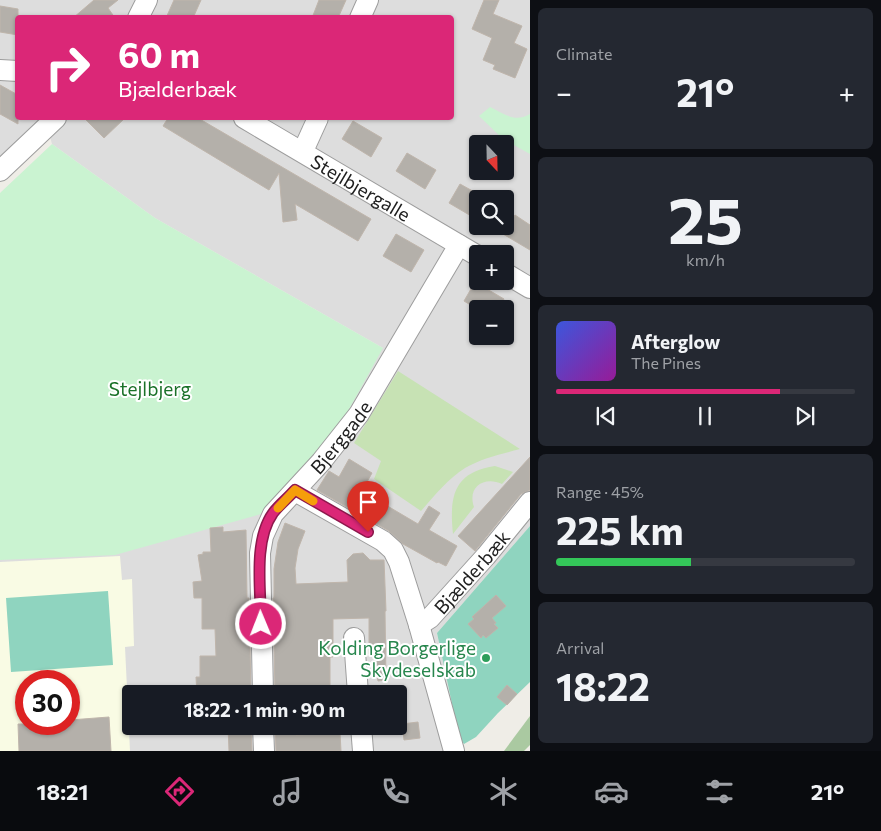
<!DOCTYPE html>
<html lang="en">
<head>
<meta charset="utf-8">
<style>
  body { margin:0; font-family:Commissioner,sans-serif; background:#242831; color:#f1f3f6; height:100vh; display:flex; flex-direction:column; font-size:19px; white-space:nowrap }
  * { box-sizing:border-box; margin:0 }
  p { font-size:16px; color:#9ea1a6 }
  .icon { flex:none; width:28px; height:28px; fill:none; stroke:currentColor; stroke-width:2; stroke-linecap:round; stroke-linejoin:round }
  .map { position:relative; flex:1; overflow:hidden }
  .panel { display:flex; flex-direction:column; gap:8px; padding:8px; background:#0d0f14; width:351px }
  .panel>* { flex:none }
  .top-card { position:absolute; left:15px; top:15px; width:439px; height:105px; border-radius:5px; box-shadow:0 1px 4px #0004; background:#db2777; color:#fff; overflow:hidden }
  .needle { width:32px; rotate:158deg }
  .tools { position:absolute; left:469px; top:135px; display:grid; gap:10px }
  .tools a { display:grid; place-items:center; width:45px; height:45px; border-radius:5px; background:#171b24; box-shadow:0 1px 4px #0004; font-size:25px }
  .speed { position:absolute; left:15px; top:670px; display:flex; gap:10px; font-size:25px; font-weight:700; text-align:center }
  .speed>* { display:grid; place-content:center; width:65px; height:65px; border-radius:50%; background:#171b24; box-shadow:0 1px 4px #0004; line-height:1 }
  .speed .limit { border:8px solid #d22; background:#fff; color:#111 }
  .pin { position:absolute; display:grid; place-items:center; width:42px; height:42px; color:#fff; margin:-51px -21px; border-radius:50% 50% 50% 0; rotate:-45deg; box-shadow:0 0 5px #0007 }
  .pin .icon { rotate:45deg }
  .me { position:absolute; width:55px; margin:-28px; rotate:359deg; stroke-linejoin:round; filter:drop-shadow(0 0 4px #0008) }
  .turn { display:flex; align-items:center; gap:18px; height:105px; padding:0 20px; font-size:22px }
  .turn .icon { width:65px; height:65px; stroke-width:2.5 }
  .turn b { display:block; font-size:35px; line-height:42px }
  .big { font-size:38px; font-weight:700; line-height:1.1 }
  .panel .tile { flex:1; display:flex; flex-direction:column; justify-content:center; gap:8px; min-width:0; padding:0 18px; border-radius:8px; background:#242831 }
  .panel .dial { align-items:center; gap:0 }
  .dial b { font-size:65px; line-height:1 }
  .song { display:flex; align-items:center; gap:15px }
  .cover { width:60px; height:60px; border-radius:8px; background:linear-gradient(135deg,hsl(230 70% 55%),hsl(300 70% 35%)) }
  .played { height:5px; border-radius:2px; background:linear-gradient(90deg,#db2777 75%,#363941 75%) }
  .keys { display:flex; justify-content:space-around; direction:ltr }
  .heat { display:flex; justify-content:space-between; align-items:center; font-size:28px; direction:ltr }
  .charge { height:8px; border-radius:4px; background:linear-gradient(90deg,#34c759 45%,#363941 0) }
  .trip { position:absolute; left:122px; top:685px; width:285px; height:50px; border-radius:5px; background:#171b24; box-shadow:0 1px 4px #0004; font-weight:700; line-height:50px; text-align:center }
  .tab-bar { display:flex; height:80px; justify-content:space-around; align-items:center; background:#090b0e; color:#9ea1a6 }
  .tab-bar .icon { width:35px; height:35px }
  .tab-bar .on { color:#db2777 }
  .tab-bar b { font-size:22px; color:#f1f3f6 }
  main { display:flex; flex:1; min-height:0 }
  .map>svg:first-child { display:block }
</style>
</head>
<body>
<main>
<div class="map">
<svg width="530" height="751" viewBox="0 0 530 751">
  <rect width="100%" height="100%" fill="#efede7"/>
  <!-- residential -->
  <path fill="#ddd" fill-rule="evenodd" d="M 0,0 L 530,0 L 530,526 L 437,633 L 459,737 L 456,751 L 0,751 L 0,560 L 383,348 L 155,218 L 52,144 L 47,126 L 0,175 ZM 18,18 L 451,18 L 451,118 L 18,118 ZM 478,144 L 505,144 L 505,171 L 478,171 ZM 478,199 L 505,199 L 505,226 L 478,226 ZM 478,254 L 505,254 L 505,281 L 478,281 ZM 478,309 L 505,309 L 505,336 L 478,336 ZM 26,681 L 69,681 L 69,724 L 26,724 ZM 131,694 L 399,694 L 399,726 L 131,726 Z"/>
  <!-- education -->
  <path fill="#f9fbe4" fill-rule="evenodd" d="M 120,556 L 122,580 L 132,579 L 134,646 L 125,647 L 130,751 L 0,751 L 0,562 ZM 26,681 L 69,681 L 69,724 L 26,724 Z"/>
  <!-- grass -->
  <path fill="#c7e2b4" d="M 398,371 L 520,449 C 502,454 482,458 465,468 C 448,479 434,496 421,511 L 374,479 L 381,461 L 354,443 Z
    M 495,466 L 513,472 L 502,484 C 484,476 467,487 474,507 L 453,534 C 449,496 454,472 495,466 Z"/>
  <!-- forest -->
  <path fill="#aac9a1" d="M 530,716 L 530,745 L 524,751 L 504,751 Z"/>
  <!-- park -->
  <path fill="#caf3d1" d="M 490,107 C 505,114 514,123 530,114 L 530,154 L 503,139 L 479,116 Z
    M 52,144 L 155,218 L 383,348 L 337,431 L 261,514 L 115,555 L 0,560 L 0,193 Z"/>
  <!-- pitch -->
  <path fill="#8fd4bf" d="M 530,526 L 530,682 L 498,713 L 476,737 L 464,744 L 459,737 L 437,633 Z
    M 108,591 L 113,665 L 11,672 L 6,598 Z"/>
  <!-- building -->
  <path fill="#b4b0aa" stroke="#bfb5ab" d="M 94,0 L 118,0 L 108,8 L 115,18 L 73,18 Z
    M 174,0 L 201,0 L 193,18 L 166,18 Z
    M 319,0 L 346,0 L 338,18 L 312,18 Z
    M 484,0 L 499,0 L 493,14 L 522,26 L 514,43 L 527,49 L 515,78 L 493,69 L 495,65 L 483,60 L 492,38 L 472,29 Z
    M 0,6 L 18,9 L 18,35 L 0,32 Z
    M 0,85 L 18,95 L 18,124 L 0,114 Z
    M 84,118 L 125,118 L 104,138 Z
    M 168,118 L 198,118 L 371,219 L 358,241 L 295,204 L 297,220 L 283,222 L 279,173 L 269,190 L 163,126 Z
    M 353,121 L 382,138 L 371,157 L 342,139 Z
    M 407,153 L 436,170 L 425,189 L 396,171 Z
    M 460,184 L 478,194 L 478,220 L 449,203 Z
    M 515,215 L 530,225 L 530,250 L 503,234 Z
    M 396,234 L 424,250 L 411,272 L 383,256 Z
    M 475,282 L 504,299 L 499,309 L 477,309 L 464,301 Z
    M 530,457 L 530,490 L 521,494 L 475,551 L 458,536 Z
    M 349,459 L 372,473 L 362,491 L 418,524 L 429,506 L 440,513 L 429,530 L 457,546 L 446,566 L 438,562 L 437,563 L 403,544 L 389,531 L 317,490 L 329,471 L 339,477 Z
    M 285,523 L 305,531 L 298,549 L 295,568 L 296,584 L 348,582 L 347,560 L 353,554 L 363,553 L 370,560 L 384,560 L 386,611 L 385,611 L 386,680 L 378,681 L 373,654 L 369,654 L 369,618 L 333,619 L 333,657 L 330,657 L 330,694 L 275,694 L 273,598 L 274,598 L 274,569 L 278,542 Z
    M 223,527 L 223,532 L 246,530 L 247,598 L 249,598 L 251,694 L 197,694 L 196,677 L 200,677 L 200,656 L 216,656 L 215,629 L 202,629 L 202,598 L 194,598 L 193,582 L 202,581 L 198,555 L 203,554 L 203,552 L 211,552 L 210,528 Z
    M 496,595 L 506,606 L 492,618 L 496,623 L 494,624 L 498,628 L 486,638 L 483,635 L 481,638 L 468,624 L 474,619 L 472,617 Z
    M 507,685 L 517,694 L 507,705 L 497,697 Z
    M 109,717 L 111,751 L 19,751 L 18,724 L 71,724 L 70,720 Z
    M 418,722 L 420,738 L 404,740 L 402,724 Z
    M 228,726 L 251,726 L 252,751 L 229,751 Z
    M 275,726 L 296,726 L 296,735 L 340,733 L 341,751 L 276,751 Z"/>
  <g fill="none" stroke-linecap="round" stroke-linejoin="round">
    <!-- minor casing -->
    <g stroke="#9d9d9d" stroke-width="22">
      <g id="minor">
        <path d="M 138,18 L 147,0"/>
        <path d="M 360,18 L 368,0"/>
        <path d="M 0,70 L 18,71"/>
        <path id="s1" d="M 244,118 L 478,256"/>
        <path d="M 303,151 L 318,118"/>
        <path d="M 0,171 L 56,118"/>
        <path d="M 505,273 L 530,288"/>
        <path d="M 295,491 L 383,541 L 393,550 L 399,562 L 419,625 L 454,751"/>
        <path id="s2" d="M 419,625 L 430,618 L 486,556 L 530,502"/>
        <path d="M 354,638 L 358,694"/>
        <path id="s3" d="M 263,694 L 260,553 L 263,536 L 273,514 L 321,462 L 359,414 L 459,245"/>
        <path d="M 263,726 L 264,751"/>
        <path d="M 361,726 L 363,751"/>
      </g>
    </g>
    <!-- minor -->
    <use href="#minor" stroke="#fff" stroke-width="20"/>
  </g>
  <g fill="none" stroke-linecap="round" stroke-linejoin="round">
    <!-- route casing -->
    <g stroke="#8e194d" stroke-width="12">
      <path id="route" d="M 261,624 C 261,590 253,541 273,513 C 279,505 288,498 295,490 L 368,532"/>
    </g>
    <!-- route -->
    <use href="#route" stroke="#db2777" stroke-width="9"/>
    <!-- slow -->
    <path stroke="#f59e0b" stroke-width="9" d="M 278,508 L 295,490 L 313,501"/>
  </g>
  <!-- markers -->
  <circle fill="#2e9e5b" stroke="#fff" stroke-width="2" cx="486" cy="658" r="5"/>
  <g text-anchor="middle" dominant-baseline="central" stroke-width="4" stroke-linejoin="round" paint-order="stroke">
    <!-- street labels -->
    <g font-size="19" fill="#202020" stroke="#fff">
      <text stroke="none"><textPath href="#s1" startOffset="136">Stejlbjergalle</textPath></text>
      <text stroke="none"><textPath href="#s3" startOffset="285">Bjerggade</textPath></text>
      <text stroke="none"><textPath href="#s2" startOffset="75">Bjælderbæk</textPath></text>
    </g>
    <!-- park labels -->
    <g font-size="19" fill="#1a7128" stroke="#fff">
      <text x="150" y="388">Stejlbjerg</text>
    </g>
    <!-- leisure labels -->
    <g font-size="19" fill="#27864d" stroke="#fff" text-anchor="end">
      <text x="476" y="647">Kolding Borgerlige<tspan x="476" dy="22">Skydeselskab</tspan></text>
    </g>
  </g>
</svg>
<div class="tools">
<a><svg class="needle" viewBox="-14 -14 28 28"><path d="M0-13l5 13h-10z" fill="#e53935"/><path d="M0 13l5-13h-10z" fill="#9ea1a6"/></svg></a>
<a><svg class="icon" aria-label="search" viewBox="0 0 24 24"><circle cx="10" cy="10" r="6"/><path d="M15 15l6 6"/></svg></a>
<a>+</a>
<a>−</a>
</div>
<div class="speed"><div class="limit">30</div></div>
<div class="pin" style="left:368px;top:532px;background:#d93025"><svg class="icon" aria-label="arrive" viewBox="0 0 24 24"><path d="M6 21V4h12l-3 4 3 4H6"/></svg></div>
<svg class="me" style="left:261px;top:624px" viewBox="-20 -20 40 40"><circle r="17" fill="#db2777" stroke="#fff" stroke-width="3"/><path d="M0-11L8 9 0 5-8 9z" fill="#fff"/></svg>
<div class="trip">18:22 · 1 min · 90 m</div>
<div class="top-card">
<div class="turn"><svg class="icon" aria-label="right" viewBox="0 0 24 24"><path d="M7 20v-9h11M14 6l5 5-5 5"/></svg><div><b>60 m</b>Bjælderbæk</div></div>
</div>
</div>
<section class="panel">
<div class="tile"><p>Climate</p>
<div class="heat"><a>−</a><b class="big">21°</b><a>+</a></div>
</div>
<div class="tile dial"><b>25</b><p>km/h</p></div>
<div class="tile">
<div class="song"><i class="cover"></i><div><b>Afterglow</b><p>The Pines</p></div></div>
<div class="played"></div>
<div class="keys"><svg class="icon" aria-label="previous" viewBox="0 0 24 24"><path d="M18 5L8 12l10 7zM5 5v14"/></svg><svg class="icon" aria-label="pause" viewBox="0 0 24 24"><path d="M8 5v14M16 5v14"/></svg><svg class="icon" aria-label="next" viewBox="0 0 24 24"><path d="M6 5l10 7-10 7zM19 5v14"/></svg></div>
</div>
<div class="tile"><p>Range · 45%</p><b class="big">225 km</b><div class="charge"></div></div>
<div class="tile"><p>Arrival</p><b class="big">18:22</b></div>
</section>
</main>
<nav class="tab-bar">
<b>18:21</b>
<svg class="icon on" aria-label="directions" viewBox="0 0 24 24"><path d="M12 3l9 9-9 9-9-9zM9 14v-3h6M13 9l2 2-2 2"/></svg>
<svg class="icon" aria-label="music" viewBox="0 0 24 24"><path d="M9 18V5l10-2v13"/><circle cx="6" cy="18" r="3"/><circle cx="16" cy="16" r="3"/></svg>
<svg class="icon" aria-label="phone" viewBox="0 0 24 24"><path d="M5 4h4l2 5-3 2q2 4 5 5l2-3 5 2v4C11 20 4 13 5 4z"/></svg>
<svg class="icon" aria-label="climate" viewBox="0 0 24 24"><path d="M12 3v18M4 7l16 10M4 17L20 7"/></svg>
<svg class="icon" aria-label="car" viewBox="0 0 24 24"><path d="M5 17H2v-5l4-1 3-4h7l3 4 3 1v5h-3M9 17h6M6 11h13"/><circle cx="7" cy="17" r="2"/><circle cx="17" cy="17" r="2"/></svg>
<svg class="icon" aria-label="filters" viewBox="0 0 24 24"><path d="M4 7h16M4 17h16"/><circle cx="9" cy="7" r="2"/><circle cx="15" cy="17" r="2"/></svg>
<b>21°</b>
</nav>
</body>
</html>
